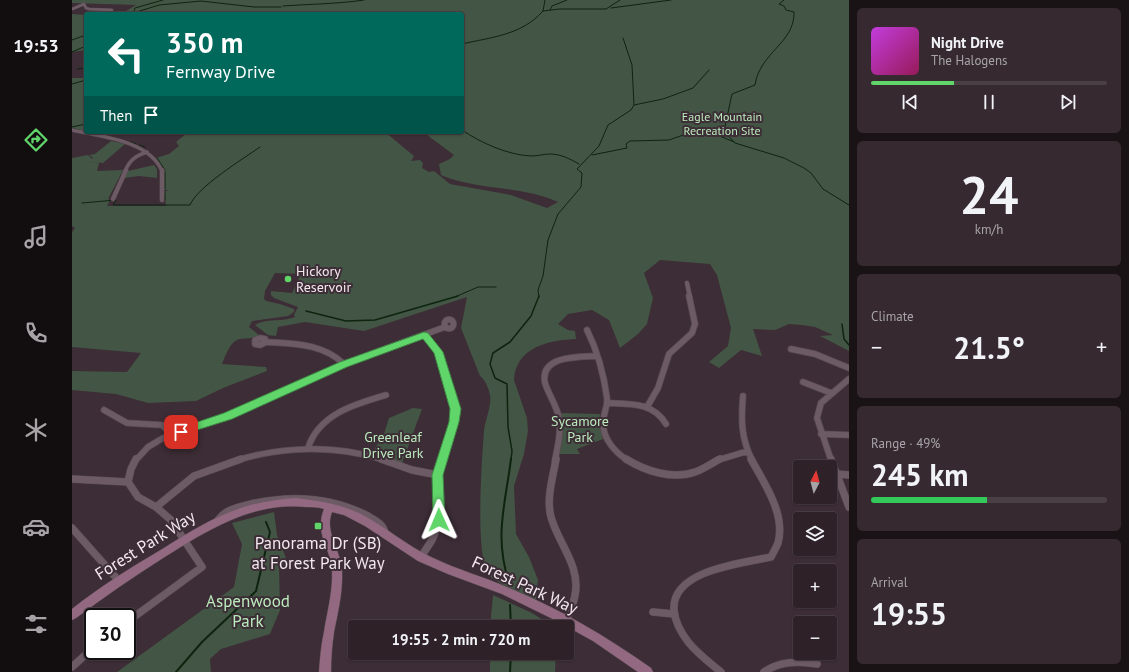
<!DOCTYPE html>
<html lang="en">
<head>
<meta charset="utf-8">
<style>
  body { margin:0; font-family:"PT Sans",sans-serif; background:#362a30; color:#f1f3f6; height:100vh; display:flex; flex-direction:column; font-size:15px; white-space:nowrap }
  * { box-sizing:border-box; margin:0 }
  p { font-size:13px; color:#a7a4a8 }
  .icon { flex:none; width:22px; height:22px; fill:none; stroke:currentColor; stroke-width:2; stroke-linecap:round; stroke-linejoin:round }
  .map { position:relative; flex:1; overflow:hidden }
  .panel { display:flex; flex-direction:column; gap:8px; padding:8px; background:#191316; width:280px }
  .panel>* { flex:none }
  .banner { position:absolute; left:12px; top:12px; width:380px; height:122px; border-radius:4px; box-shadow:0 1px 3px #0004,0 0 0 1px #493f45; background:#00695c; color:#fff; overflow:hidden }
  .needle { width:26px; rotate:6deg }
  .buttons { position:absolute; left:721px; top:460px; display:grid; gap:8px }
  .buttons a { display:grid; place-items:center; width:44px; height:44px; border-radius:4px; background:#2e2228; box-shadow:0 1px 3px #0004,0 0 0 1px #493f45; font-size:20px }
  .speed { position:absolute; left:12px; top:608px; display:flex; gap:8px; font-size:20px; font-weight:700; text-align:center }
  .speed>* { display:grid; place-content:center; width:52px; height:52px; border-radius:50%; background:#2e2228; box-shadow:0 1px 3px #0004,0 0 0 1px #493f45; line-height:1 }
  .speed .limit { border:2px solid #111; border-radius:6px; background:#fff; color:#111 }
  .pin { position:absolute; display:grid; place-items:center; width:34px; height:34px; color:#fff; margin:-17px; border-radius:8px; box-shadow:0 2px 6px #0006 }
  .me { position:absolute; width:44px; margin:-22px; rotate:359deg; stroke-linejoin:round; filter:drop-shadow(0 0 3px #0008) }
  .turn { display:flex; align-items:center; gap:14px; height:84px; padding:0 16px; font-size:18px }
  .turn .icon { width:52px; height:52px; stroke-width:2.5 }
  .turn b { display:block; font-size:28px; line-height:34px }
  .then { display:flex; align-items:center; height:38px; padding:0 16px; background:#0003; gap:8px; font-size:15px }
  .big { font-size:30px; font-weight:600; line-height:1.1 }
  .panel .card { flex:1; display:flex; flex-direction:column; justify-content:center; gap:6px; min-width:0; padding:0 14px; border-radius:6px; background:#362a30 }
  .panel .dial { align-items:center; gap:0 }
  .dial b { font-size:52px; line-height:1 }
  .song { display:flex; align-items:center; gap:12px }
  .cover { width:48px; height:48px; border-radius:6px; background:linear-gradient(135deg,hsl(290 70% 55%),hsl(330 70% 35%)) }
  .played { height:4px; border-radius:2px; background:linear-gradient(90deg,#60d56a 35%,#493f45 35%) }
  .keys { display:flex; justify-content:space-around; direction:ltr }
  .heat { display:flex; justify-content:space-between; align-items:center; font-size:22px; direction:ltr }
  .charge { height:6px; border-radius:3px; background:linear-gradient(90deg,#34c759 49%,#493f45 0) }
  .trip { position:absolute; left:276px; top:620px; width:226px; height:40px; border-radius:4px; background:#2e2228; box-shadow:0 1px 3px #0004,0 0 0 1px #493f45; font-weight:600; line-height:40px; text-align:center }
  main { display:flex; flex:1; min-height:0 }
  .tabs { display:flex; flex-direction:column; width:72px; justify-content:space-around; align-items:center; background:#120e10; color:#a7a4a8 }
  .tabs .icon { width:28px; height:28px }
  .tabs .active { color:#60d56a }
  .tabs b { font-size:18px; color:#f1f3f6 }
  .map>svg:first-child { display:block }
</style>
</head>
<body>
<main>
<nav class="tabs">
<b>19:53</b>
<svg class="icon active" aria-label="directions" viewBox="0 0 24 24"><path d="M12 3l9 9-9 9-9-9zM9 14v-3h6M13 9l2 2-2 2"/></svg>
<svg class="icon" aria-label="music" viewBox="0 0 24 24"><path d="M9 18V5l10-2v13"/><circle cx="6" cy="18" r="3"/><circle cx="16" cy="16" r="3"/></svg>
<svg class="icon" aria-label="phone" viewBox="0 0 24 24"><path d="M5 4h4l2 5-3 2q2 4 5 5l2-3 5 2v4C11 20 4 13 5 4z"/></svg>
<svg class="icon" aria-label="climate" viewBox="0 0 24 24"><path d="M12 3v18M4 7l16 10M4 17L20 7"/></svg>
<svg class="icon" aria-label="car" viewBox="0 0 24 24"><path d="M5 17H2v-5l4-1 3-4h7l3 4 3 1v5h-3M9 17h6M6 11h13"/><circle cx="7" cy="17" r="2"/><circle cx="17" cy="17" r="2"/></svg>
<svg class="icon" aria-label="filters" viewBox="0 0 24 24"><path d="M4 7h16M4 17h16"/><circle cx="9" cy="7" r="2"/><circle cx="15" cy="17" r="2"/></svg>
</nav>
<div class="map">
<svg width="777" height="672" viewBox="0 0 777 672">
  <rect width="100%" height="100%" fill="#3d2d36"/>
  <!-- green -->
  <path fill="#435544" d="M 0,0 L 777,0 L 777,351 L 748,336 L 761,335 L 743,327 L 730,325 L 717,324 L 703,330 L 681,329 L 690,356 L 669,350 L 647,368 L 637,362 L 656,346 L 659,328 L 645,275 L 638,264 L 588,260 L 572,273 L 581,298 L 575,324 L 566,334 L 548,348 L 537,320 L 520,310 L 496,314 L 486,324 L 496,330 L 503,331 L 504,339 C 477,340 444,347 442,380 L 455,418 L 456,431 L 452,454 L 442,486 L 444,534 L 457,557 L 466,580 L 464,600 C 454,596 421,582 416,574 C 403,553 410,458 412,431 C 413,420 420,405 418,395 C 417,389 413,379 408,376 L 389,328 L 395,297 L 292,331 L 233,322 L 206,327 L 204,336 L 196,335 L 183,325 C 194,318 211,322 223,317 L 222,315 L 226,307 L 202,298 L 199,295 L 199,291 L 220,293 L 229,274 L 203,273 L 193,291 L 192,299 L 194,301 L 208,304 L 222,309 L 222,312 L 216,316 L 180,321 L 177,327 L 187,335 C 180,339 176,338 168,339 C 158,341 154,355 150,364 L 194,367 L 195,371 L 151,388 L 124,401 L 76,403 L 44,394 L 0,390 L 0,371 L 55,372 L 69,353 L 0,347 L 0,232 L 3,228 L 0,226 L 0,158 L 16,155 L 20,159 L 21,158 L 17,155 L 23,154 L 39,141 L 53,144 L 31,163 L 13,162 L 27,163 L 25,171 L 51,170 L 36,199 L 38,200 L 35,206 L 94,206 L 92,192 L 97,190 L 92,190 L 92,170 L 84,158 L 97,154 L 107,146 L 104,142 L 116,132 L 313,132 L 342,156 L 339,161 L 348,160 L 351,163 L 350,168 L 357,172 L 362,171 L 378,184 L 439,195 L 475,208 L 486,202 C 449,185 406,191 369,175 L 367,164 L 378,159 L 382,155 L 351,132 L 390,132 L 390,14 L 49,14 L 64,5 L 0,3 Z
    M 0,14 L 14,15 L 14,50 L 0,52 Z
    M 0,78 L 14,78 L 14,131 L 0,128 Z
    M 82,165 L 85,169 L 85,178 L 67,176 L 52,178 L 56,171 Z
    M 341,408 L 350,409 L 329,466 L 298,456 L 312,434 L 317,418 Z
    M 489,413 L 528,414 L 527,425 L 531,439 L 505,449 L 508,454 L 487,454 L 491,426 Z
    M 202,512 L 205,535 L 214,558 L 207,564 L 208,610 L 198,634 L 149,649 L 138,659 L 139,672 L 45,672 L 162,587 L 170,544 L 160,523 Z
    M 421,595 L 460,613 L 482,627 L 418,627 Z
    M 418,653 L 484,653 L 483,672 L 418,672 Z"/>
  <g fill="none" stroke-linecap="round" stroke-linejoin="round">
    <!-- stream-far2 -->
    <path stroke="#0d250f" stroke-width="1" d="M 211,6 C 238,4 266,4 292,0
      M 539,8 L 599,0
      M 478,10 L 480,6 L 495,0
      M 62,11 L 63,8 L 91,0
      M 471,11 L 473,0
      M 58,14 L 87,5 L 129,1 L 182,7 L 209,7
      M 0,40 L 11,36 L 14,31
      M 390,44 C 420,37 450,35 471,11 L 487,9 L 534,9 L 548,0
      M 0,52 L 14,46
      M 5,69 L 14,68
      M 0,84 L 14,80
      M 562,105 L 591,99 L 621,88 L 637,70
      M 0,127 L 14,124
      M 2,129 L 11,131
      M 390,130 C 409,143 436,155 459,156 C 466,156 472,154 478,154 C 489,154 498,159 507,164
      M 652,131 L 660,94 L 683,85 C 688,52 723,43 722,12 L 714,10 L 712,6 L 707,4 L 712,0
      M 652,131 L 663,143 L 712,158 L 732,168 L 739,173 L 751,189 L 777,205
      M 648,136 L 662,142
      M 58,142 L 64,144
      M 67,145 L 73,147
      M 520,155 L 555,148 L 554,144 L 558,141 L 597,140 L 617,133 L 629,135 L 652,131
      M 85,158 L 93,170
      M 93,172 L 93,189
      M 93,192 L 93,200
      M 10,203 L 44,200 L 41,205 L 118,205 C 125,187 171,159 188,147
      M 383,297 L 406,287 L 424,287
      M 467,297 L 466,290 L 471,276 L 476,240 L 486,214 L 509,187 L 510,173 L 505,169 L 527,146 L 536,125 L 559,110 L 562,105 L 560,65 L 551,38"/>
    <!-- stream-far1 -->
    <path stroke="#0d250f" stroke-width="1.5" d="M 234,311 L 274,321 L 303,320 L 386,296
      M 770,324 L 772,339 L 777,345
      M 439,460 L 440,451 L 436,427 L 435,384 L 423,378 L 418,364 L 421,353 L 438,342 L 459,316 L 467,296"/>
    <!-- stream -->
    <path stroke="#0d250f" stroke-width="2" d="M 437,583 C 422,536 433,506 439,459
      M 438,605 L 439,627
      M 104,672 L 130,642 L 184,591 L 198,532 L 194,522
      M 438,672 L 439,653"/>
    <!-- street-far4 casing -->
    <g stroke="#5a4c53" stroke-width="3">
      <path id="street-far4" d="M 0,9 L 12,4 L 14,8 L 17,9 L 40,10"/>
    </g>
    <!-- street-far3 casing -->
    <g stroke="#5a4c53" stroke-width="4">
      <path id="street-far3" d="M 0,130 C 29,137 77,140 90,171
        M 53,171 C 58,160 63,156 75,152"/>
    </g>
    <!-- street-far2 casing -->
    <g stroke="#5a4c53" stroke-width="5">
      <path id="street-far2" d="M 41,199 L 54,170
        M 90,200 L 90,170
        M 615,283 L 618,297"/>
    </g>
    <!-- street-far1 casing -->
    <g stroke="#5a4c53" stroke-width="7">
      <path id="street-far1" d="M372.5 324a4.5 4.5 0 1 1 9 0a4.5 4.5 0 1 1-9 0Z
        M 515,330 C 525,350 532,376 535,398 C 536,407 531,414 531,423 C 531,439 543,452 555,460
        M 352,335 L 366,352 L 383,409 L 382,423 L 371,460
        M 188,338 L 193,339 L 192,343 L 188,345 L 183,344 L 183,340 Z
        M 193,342 C 222,344 250,343 272,364
        M 719,349 L 743,354 L 777,368
        M 731,382 L 759,393
        M 671,396 C 669,420 669,438 680,460
        M 535,403 C 558,404 581,402 594,424
        M 575,407 L 586,388 L 597,354 L 620,333 L 623,324 L 617,296
        M 32,410 L 55,423 L 90,425 L 99,434
        M 749,434 L 777,435
        M 236,448 C 247,414 283,404 314,395
        M 64,460 L 76,447 L 91,438 L 156,416 L 272,364 L 373,327
        M 166,460 C 212,446 265,445 312,460
        M 483,460 C 486,445 490,429 486,414 C 483,403 476,393 473,383 C 467,355 508,357 525,356
        M 646,460 L 676,451
        M 759,460 L 745,418 L 749,403 L 777,379"/>
    </g>
    <!-- street casing -->
    <g stroke="#5a4c53" stroke-width="8">
      <path id="street" d="M 309,459 L 340,470 L 366,475
        M 484,459 C 481,477 474,499 479,517 C 486,543 509,566 503,595 C 502,604 497,612 494,621
        M 554,459 C 573,471 601,480 623,472 C 632,469 640,463 648,459
        M 759,459 L 777,507
        M 765,474 L 777,475
        M 0,479 L 56,482
        M 84,507 L 122,476 L 169,459
        M 146,520 C 153,510 164,508 175,505 C 215,495 256,496 294,515 C 302,520 311,523 313,533
        M 0,528 L 47,581
        M 349,557 L 360,540 L 365,528 L 367,514 L 366,475 L 371,459
        M 581,612 L 602,614
        M 55,622 L 130,567 L 99,520 L 84,507 L 66,497 L 56,482 L 59,469 L 64,459
        M 0,667 L 21,648
        M 649,672 C 638,663 626,654 617,643 C 609,633 603,622 602,610 C 599,570 671,563 699,557 C 701,553 704,548 706,543 C 714,514 692,483 679,459
        M 692,672 C 708,661 726,661 745,664 L 741,653"/>
    </g>
    <!-- secondary casing -->
    <g stroke="#5a4c53" stroke-width="1">
      <path id="secondary" d="M 224,498 C 247,501 268,504 289,514 C 314,527 335,546 361,558 C 386,570 412,577 437,588 C 488,609 535,637 579,668 L 581,672 L 566,672 L 521,641 L 485,621 L 430,594 L 376,574 L 346,561 L 293,526 L 272,515 L 260,512 C 252,533 269,550 270,571 C 271,591 266,612 262,632 C 260,645 259,659 259,672 L 247,672 C 248,659 249,645 252,632 C 255,612 261,592 260,571 C 259,547 242,535 252,509 C 246,507 240,507 234,507 C 181,501 134,531 91,558 C 61,577 32,597 4,618 L 0,620 L 0,609 C 29,586 60,567 92,548 C 119,531 148,513 179,505 C 194,501 209,499 224,498 Z"/>
    </g>
    <!-- street-far4 -->
    <use href="#street-far4" stroke="#6c5a64" stroke-width="2.5"/>
    <!-- street-far3 -->
    <use href="#street-far3" stroke="#6c5a64" stroke-width="3"/>
    <!-- street-far2 -->
    <use href="#street-far2" stroke="#6c5a64" stroke-width="4"/>
    <!-- street-far1 -->
    <use href="#street-far1" stroke="#6c5a64" stroke-width="5.5"/>
    <!-- street -->
    <use href="#street" stroke="#6c5a64" stroke-width="7"/>
    <!-- secondary -->
    <use href="#secondary" fill="#926981" fill-rule="evenodd"/>
  </g>
  <!-- route -->
  <path fill="#60d56a" stroke="#3e8a45" d="M 352,332 L 356,333 L 371,352 L 389,409 L 387,422 L 371,475 L 373,520 L 371,523 L 367,525 L 363,523 L 361,520 L 360,475 L 377,422 L 378,409 L 362,353 L 351,339 L 275,367 L 160,419 L 109,435 L 104,432 L 105,429 L 152,413 L 268,362 Z"/>
  <!-- markers -->
  <g fill="#60d56a" stroke="#3d2d36" stroke-width="1.5">
    <circle cx="216" cy="279" r="4"/>
    <rect x="242" y="522" width="8" height="8" rx="2"/>
  </g>
  <g text-anchor="middle" dominant-baseline="central" stroke-width="4" stroke-linejoin="round" paint-order="stroke">
    <!-- far-park labels -->
    <g font-size="12" fill="#bbebbc" stroke="#3d2d36">
      <text x="650" y="116">Eagle Mountain<tspan x="650" dy="14">Recreation Site</tspan></text>
    </g>
    <!-- poi labels -->
    <g font-size="14" fill="#f3e8ee" stroke="#3d2d36" text-anchor="start">
      <text x="224" y="271">Hickory<tspan x="224" dy="16">Reservoir</tspan></text>
    </g>
    <!-- park labels -->
    <g font-size="14" fill="#bbebbc" stroke="#3d2d36">
      <text x="508" y="421">Sycamore<tspan x="508" dy="16">Park</tspan></text>
      <text x="321" y="437">Greenleaf<tspan x="321" dy="16">Drive Park</tspan></text>
    </g>
    <!-- near-poi labels -->
    <g font-size="17" fill="#f3e8ee" stroke="#3d2d36">
      <text x="246" y="543">Panorama Dr (SB)<tspan x="246" dy="20">at Forest Park Way</tspan></text>
    </g>
    <!-- near-street labels -->
    <g font-size="17" fill="#f3e8ee" stroke="#3d2d36">
      <text transform="translate(73 545) rotate(-32)">Forest Park Way</text>
      <text transform="translate(453 585) rotate(25)">Forest Park Way</text>
    </g>
    <!-- near-park labels -->
    <g font-size="17" fill="#bbebbc" stroke="#3d2d36">
      <text x="176" y="601">Aspenwood<tspan x="176" dy="20">Park</tspan></text>
    </g>
  </g>
</svg>
<div class="buttons">
<a><svg class="needle" viewBox="-14 -14 28 28"><path d="M0-13l5 13h-10z" fill="#e53935"/><path d="M0 13l5-13h-10z" fill="#a7a4a8"/></svg></a>
<a><svg class="icon" aria-label="layers" viewBox="0 0 24 24"><path d="M12 4l9 5-9 5-9-5zM3 14l9 5 9-5"/></svg></a>
<a>+</a>
<a>−</a>
</div>
<div class="speed"><div class="limit">30</div></div>
<div class="pin" style="left:109px;top:432px;background:#d93025"><svg class="icon" aria-label="arrive" viewBox="0 0 24 24"><path d="M6 21V4h12l-3 4 3 4H6"/></svg></div>
<svg class="me" style="left:367px;top:520px" viewBox="-20 -20 40 40"><path d="M0-17L14 15 0 8-14 15z" fill="#60d56a" stroke="#fff" stroke-width="4"/></svg>
<div class="trip">19:55 · 2 min · 720 m</div>
<div class="banner">
<div class="turn"><svg class="icon" aria-label="left" viewBox="0 0 24 24"><path d="M17 20v-9H6M10 6l-5 5 5 5"/></svg><div><b>350 m</b>Fernway Drive</div></div>
<div class="then">Then<svg class="icon" aria-label="arrive" viewBox="0 0 24 24"><path d="M6 21V4h12l-3 4 3 4H6"/></svg></div>
</div>
</div>
<section class="panel">
<div class="card">
<div class="song"><i class="cover"></i><div><b>Night Drive</b><p>The Halogens</p></div></div>
<div class="played"></div>
<div class="keys"><svg class="icon" aria-label="previous" viewBox="0 0 24 24"><path d="M18 5L8 12l10 7zM5 5v14"/></svg><svg class="icon" aria-label="pause" viewBox="0 0 24 24"><path d="M8 5v14M16 5v14"/></svg><svg class="icon" aria-label="next" viewBox="0 0 24 24"><path d="M6 5l10 7-10 7zM19 5v14"/></svg></div>
</div>
<div class="card dial"><b>24</b><p>km/h</p></div>
<div class="card"><p>Climate</p>
<div class="heat"><a>−</a><b class="big">21.5°</b><a>+</a></div>
</div>
<div class="card"><p>Range · 49%</p><b class="big">245 km</b><div class="charge"></div></div>
<div class="card"><p>Arrival</p><b class="big">19:55</b></div>
</section>
</main>
</body>
</html>
